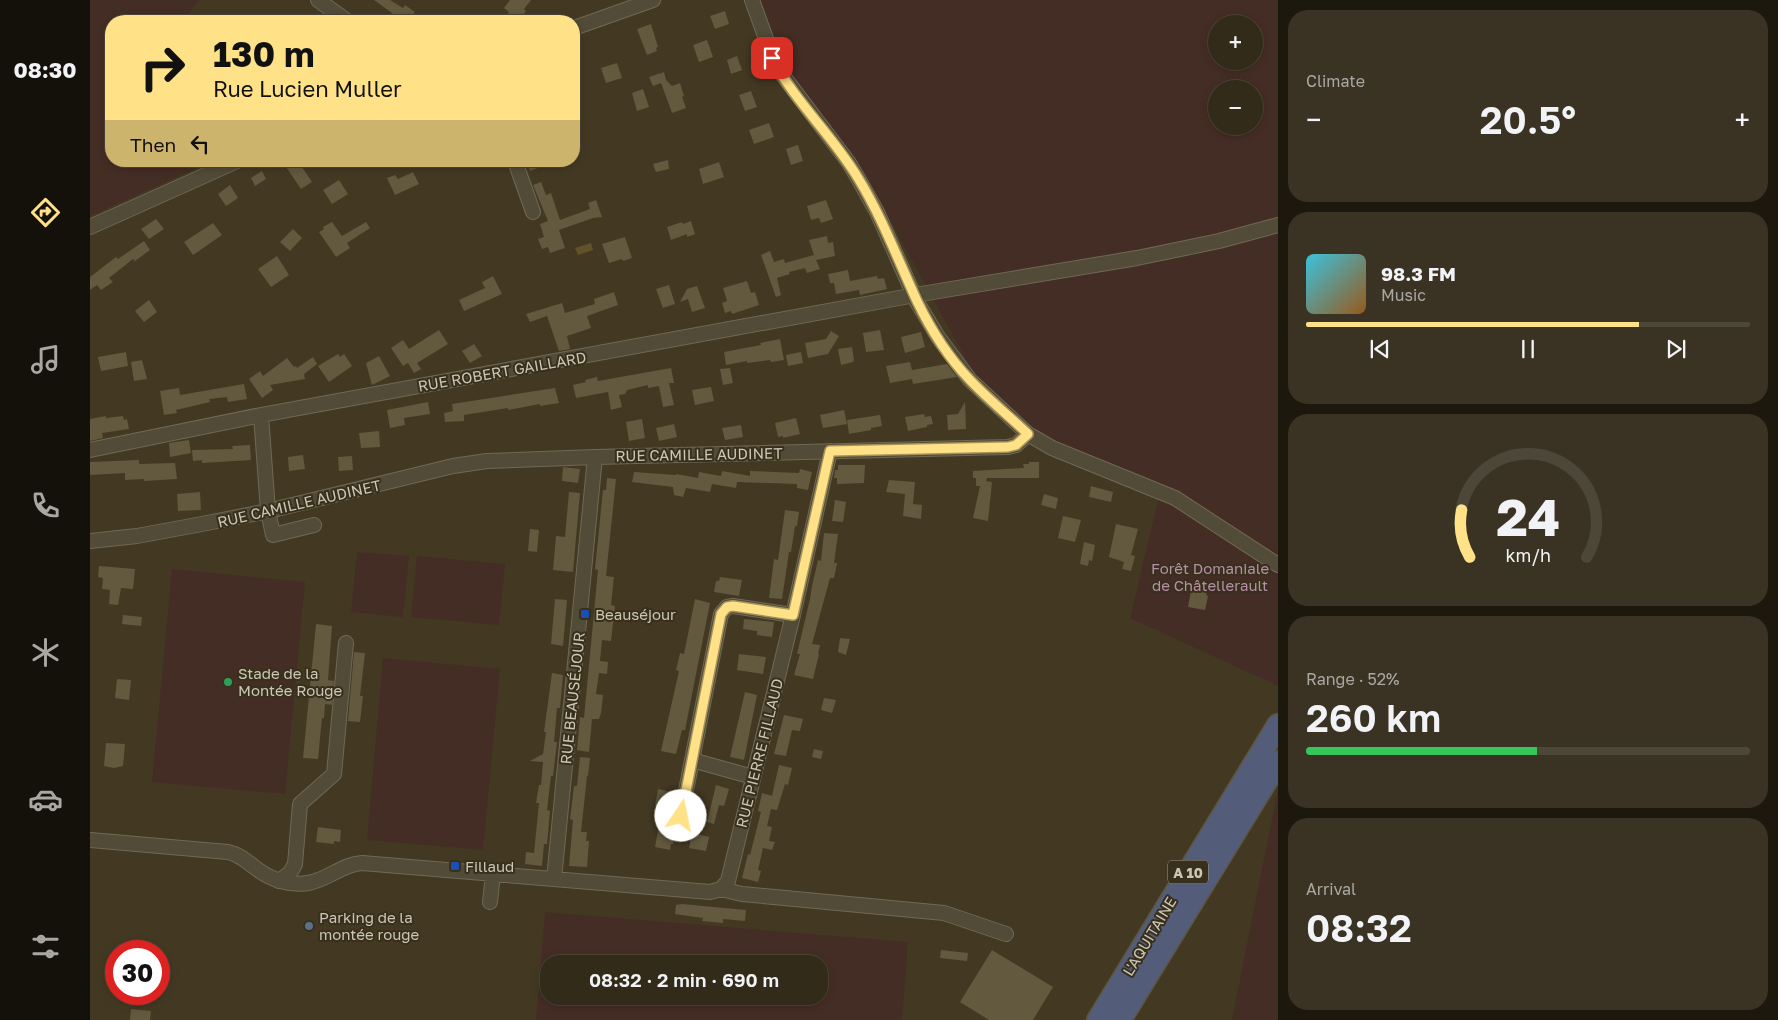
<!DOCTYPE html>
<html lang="en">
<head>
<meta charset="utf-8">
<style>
  body { margin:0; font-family:"Golos Text",sans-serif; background:#3a3323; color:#f1f3f6; height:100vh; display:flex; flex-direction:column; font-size:19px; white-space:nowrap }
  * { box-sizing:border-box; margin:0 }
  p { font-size:16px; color:#a8a7a2 }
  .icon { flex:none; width:28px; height:28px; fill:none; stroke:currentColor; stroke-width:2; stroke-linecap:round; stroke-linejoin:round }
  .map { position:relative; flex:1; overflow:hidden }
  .details { display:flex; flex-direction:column; gap:10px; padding:10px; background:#1c180e; width:500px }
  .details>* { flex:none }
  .banner { position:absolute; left:15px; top:15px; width:475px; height:152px; border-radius:20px; box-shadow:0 2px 8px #0003,0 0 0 1px #4d4739; background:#ffe187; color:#111; overflow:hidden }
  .fabs { position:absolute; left:1118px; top:15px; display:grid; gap:10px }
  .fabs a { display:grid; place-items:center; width:55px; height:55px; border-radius:50%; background:#322b1a; box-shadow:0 2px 8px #0003,0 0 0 1px #4d4739; font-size:25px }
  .speed { position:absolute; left:15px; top:940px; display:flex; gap:10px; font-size:25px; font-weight:700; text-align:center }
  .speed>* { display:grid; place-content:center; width:65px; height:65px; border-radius:50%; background:#322b1a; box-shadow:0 2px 8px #0003,0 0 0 1px #4d4739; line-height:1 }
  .speed .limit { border:8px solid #d22; background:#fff; color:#111 }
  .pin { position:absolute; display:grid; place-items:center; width:42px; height:42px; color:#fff; margin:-21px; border-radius:10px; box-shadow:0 2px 8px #0006 }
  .me { position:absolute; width:55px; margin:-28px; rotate:11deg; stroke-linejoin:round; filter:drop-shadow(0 0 4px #0008) }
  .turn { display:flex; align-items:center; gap:18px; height:105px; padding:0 25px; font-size:22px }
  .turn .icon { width:65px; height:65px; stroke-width:2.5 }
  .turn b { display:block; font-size:35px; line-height:42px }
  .then { display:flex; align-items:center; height:48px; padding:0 25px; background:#0003; gap:10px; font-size:19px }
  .big { font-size:38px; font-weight:600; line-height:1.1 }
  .details .card { flex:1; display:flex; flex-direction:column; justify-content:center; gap:8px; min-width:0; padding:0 18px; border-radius:20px; background:#3a3323 }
  .details .dial { align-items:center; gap:0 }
  .dial svg { height:130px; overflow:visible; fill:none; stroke:#4d4739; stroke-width:7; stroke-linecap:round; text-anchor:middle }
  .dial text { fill:#f1f3f6; stroke:none }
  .song { display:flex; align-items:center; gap:15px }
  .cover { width:60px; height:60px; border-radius:8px; background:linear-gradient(135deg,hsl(190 70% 55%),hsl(30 70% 35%)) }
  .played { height:5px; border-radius:2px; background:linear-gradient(90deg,#ffe187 75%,#4d4739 75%) }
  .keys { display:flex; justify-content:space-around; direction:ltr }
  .heat { display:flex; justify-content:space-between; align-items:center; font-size:28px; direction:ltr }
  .charge { height:8px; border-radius:4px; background:linear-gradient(90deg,#34c759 52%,#4d4739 0) }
  .trip { position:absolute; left:450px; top:955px; width:288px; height:50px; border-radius:20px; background:#322b1a; box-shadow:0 2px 8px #0003,0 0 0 1px #4d4739; font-weight:600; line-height:50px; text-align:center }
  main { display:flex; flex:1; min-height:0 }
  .menu { display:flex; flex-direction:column; width:90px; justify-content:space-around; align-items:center; background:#14110a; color:#a8a7a2 }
  .menu .icon { width:35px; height:35px }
  .menu .on { color:#ffe187 }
  .menu b { font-size:22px; color:#f1f3f6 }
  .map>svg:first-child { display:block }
</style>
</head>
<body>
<main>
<nav class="menu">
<b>08:30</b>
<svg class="icon on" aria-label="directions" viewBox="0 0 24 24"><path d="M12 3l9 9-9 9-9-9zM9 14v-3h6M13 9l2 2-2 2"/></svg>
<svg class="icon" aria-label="music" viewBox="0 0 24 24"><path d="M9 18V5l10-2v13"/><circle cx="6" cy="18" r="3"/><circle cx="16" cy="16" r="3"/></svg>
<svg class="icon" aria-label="phone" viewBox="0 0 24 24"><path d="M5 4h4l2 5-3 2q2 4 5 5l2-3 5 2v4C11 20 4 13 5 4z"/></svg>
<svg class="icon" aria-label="climate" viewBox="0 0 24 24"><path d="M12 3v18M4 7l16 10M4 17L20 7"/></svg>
<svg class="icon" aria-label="car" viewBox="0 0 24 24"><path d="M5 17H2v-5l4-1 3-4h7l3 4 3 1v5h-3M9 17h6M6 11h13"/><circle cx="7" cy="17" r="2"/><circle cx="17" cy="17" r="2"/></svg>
<svg class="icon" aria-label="filters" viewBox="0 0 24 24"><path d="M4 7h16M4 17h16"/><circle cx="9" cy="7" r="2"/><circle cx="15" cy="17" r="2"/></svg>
</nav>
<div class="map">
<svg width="1188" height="1020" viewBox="0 0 1188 1020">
  <rect width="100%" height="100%" fill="#433923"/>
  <!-- green -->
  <path fill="#442d25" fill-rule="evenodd" d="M 0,0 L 109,0 L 94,21 L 21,21 L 21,161 L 123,161 L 0,216 Z
    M 670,0 L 1188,0 L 1188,686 L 1040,618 L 1071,488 L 961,441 L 937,427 L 885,376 L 773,171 L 695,68 ZM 1126,24 L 1164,24 L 1164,61 L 1126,61 ZM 1126,89 L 1164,89 L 1164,126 L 1126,126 Z
    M 267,552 L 319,556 L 313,617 L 261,612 Z
    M 327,556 L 415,564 L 409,625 L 321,617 Z
    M 82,569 L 215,582 L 195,794 L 62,782 Z
    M 293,658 L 410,669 L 393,850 L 277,840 Z
    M 1188,789 L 1188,1020 L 1142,1020 Z
    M 455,912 L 818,942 L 812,1020 L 446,1020 ZM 459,964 L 729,964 L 729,996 L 459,996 Z"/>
  <!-- water -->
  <path fill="#61522c" d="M 501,243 L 503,250 L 488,255 L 485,248 Z"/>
  <!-- building -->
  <path fill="#62593e" d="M 284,0 L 300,0 L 313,8 L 315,5 L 325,12 L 319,21 L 296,21 L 302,13 Z
    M 420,0 L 441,0 L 434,9 L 436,11 L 429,21 L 412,21 L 419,12 L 414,8 Z
    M 635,11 L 639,24 L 625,29 L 620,16 Z
    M 561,24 L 568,47 L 566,48 L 567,51 L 557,55 L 547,29 Z
    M 617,40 L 623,57 L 609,62 L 603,45 Z
    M 647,56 L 652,70 L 641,74 L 637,60 Z
    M 527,63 L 532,78 L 516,83 L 511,68 Z
    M 567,72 L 569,74 L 574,72 L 576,80 L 582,86 L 590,83 L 594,96 L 592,97 L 596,108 L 582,113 L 571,83 L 563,86 L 559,77 L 568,74 Z
    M 553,89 L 559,107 L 547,111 L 542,93 Z
    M 661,91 L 667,107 L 655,111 L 649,95 Z
    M 679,123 L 684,137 L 664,144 L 659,130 Z
    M 708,145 L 713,161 L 701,165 L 696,149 Z
    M 578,160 L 579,169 L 566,172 L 563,164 Z
    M 192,161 L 208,161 L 222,182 L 211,189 Z
    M 436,161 L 463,161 L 463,162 L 440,171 Z
    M 629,162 L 634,177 L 613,184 L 609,169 Z
    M 172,171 L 176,179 L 165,186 L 161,178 Z
    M 323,172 L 329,184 L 305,195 L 297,178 L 305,175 L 308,179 Z
    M 249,180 L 258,194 L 242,204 L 233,190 Z
    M 451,182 L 456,195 L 461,193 L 470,220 L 500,209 L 498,203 L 506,200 L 512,217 L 503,218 L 469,230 L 475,248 L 460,253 L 458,247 L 452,249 L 448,239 L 454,237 L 450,224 L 458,221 L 443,185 Z
    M 140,185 L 148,198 L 136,206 L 128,194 Z
    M 736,200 L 743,219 L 731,223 L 729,218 L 721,220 L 717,206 Z
    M 66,219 L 74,229 L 59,239 L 51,229 Z
    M 601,221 L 605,234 L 597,237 L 597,234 L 581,240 L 577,227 L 592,222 L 593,224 Z
    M 242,222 L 252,236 L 276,222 L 280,228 L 257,243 L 260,248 L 246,257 L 229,232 L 234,229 L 233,227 Z
    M 123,223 L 132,235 L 103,255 L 94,242 Z
    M 203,229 L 212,238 L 200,251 L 190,242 Z
    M 737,236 L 738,243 L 743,242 L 745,256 L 726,260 L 730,269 L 717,273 L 715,268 L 699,272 L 700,274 L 687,278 L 691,295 L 686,297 L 671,255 L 680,251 L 684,262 L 694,259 L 695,263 L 724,255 L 719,240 Z
    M 535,237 L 542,258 L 533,261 L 532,259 L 519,263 L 512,244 Z
    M 54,241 L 60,250 L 45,261 L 43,259 L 19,278 L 23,282 L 11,290 L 7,285 L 0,290 L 0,277 L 26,257 L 28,259 Z
    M 187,256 L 199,275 L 181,287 L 168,269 Z
    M 758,270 L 760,281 L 787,276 L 788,279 L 794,278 L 797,289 L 770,295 L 769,290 L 746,294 L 744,283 L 740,283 L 738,274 Z
    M 403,276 L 412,294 L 374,311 L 369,300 L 395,288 L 392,282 Z
    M 657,281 L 661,293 L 665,292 L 669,305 L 642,314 L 641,311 L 635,313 L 632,303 L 637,301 L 633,288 Z
    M 579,285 L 585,304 L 573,308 L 566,289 Z
    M 607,286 L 615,308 L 602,312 L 598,299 L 590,302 L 597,289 Z
    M 524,292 L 528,305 L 497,316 L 501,328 L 477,336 L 480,349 L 469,351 L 457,316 L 440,322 L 436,314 L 472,303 L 475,313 L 505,304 L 504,299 Z
    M 59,300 L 67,312 L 54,322 L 45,311 Z
    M 349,330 L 358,344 L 327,363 L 331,369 L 324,373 L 318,363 L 313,366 L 301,348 L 313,340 L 319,349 Z
    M 790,330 L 794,350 L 776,352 L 773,333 Z
    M 741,331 L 749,336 L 738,354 L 718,358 L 715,343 L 736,339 Z
    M 831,332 L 835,347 L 815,353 L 811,337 Z
    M 690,339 L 694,360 L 681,362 L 680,360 L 657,363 L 657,361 L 636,365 L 634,352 L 671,345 L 670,343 Z
    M 384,344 L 392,356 L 380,363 L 372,351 Z
    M 762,347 L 764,360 L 763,362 L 751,365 L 748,349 Z
    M 36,352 L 38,366 L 11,371 L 8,357 Z
    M 711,352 L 713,363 L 698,366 L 696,355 Z
    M 248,354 L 250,357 L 254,354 L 262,366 L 239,382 L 228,366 Z
    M 289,356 L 300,376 L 282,385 L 276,363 Z
    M 223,357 L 227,364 L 214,374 L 215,379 L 180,385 L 183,390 L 172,398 L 159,379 L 170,371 L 173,376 L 197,358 L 204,367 L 206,366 L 207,368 Z
    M 52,360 L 57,379 L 44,381 L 41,362 Z
    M 820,362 L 822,370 L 857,364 L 867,377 L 823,384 L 822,379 L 800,383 L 796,366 Z
    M 581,368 L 584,383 L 579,383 L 584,405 L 573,407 L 569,386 L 558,388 L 558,385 L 537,390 L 535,394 L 529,395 L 532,407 L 521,410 L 518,392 L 486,398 L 483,385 L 496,382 L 495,380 L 507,377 L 508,381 Z
    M 640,368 L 643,383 L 633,385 L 630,369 Z
    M 154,384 L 157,399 L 138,402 L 137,397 L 119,399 L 120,402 L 86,410 L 87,413 L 74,415 L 70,391 L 89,388 L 90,395 Z
    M 621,387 L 624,401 L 605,405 L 602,390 Z
    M 465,388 L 469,403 L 450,406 L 450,404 L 418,410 L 418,408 L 374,415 L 374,421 L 355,422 L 354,413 L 363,411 L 362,404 Z
    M 338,402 L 340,414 L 314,418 L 315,425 L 300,428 L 297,410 Z
    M 875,402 L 876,429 L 858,430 L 857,415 L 868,414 Z
    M 754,410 L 757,424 L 733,428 L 730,415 Z
    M 834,414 L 835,417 L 841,416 L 843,424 L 837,425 L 837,427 L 818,431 L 815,417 Z
    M 790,415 L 792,426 L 781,428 L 781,430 L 759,434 L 757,420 Z
    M 16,416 L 16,418 L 33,416 L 34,420 L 37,419 L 39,429 L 12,433 L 13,438 L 0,441 L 0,419 Z
    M 706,418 L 710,434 L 693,438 L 693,436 L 688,437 L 685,423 Z
    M 552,419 L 555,438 L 539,441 L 536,422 Z
    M 584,424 L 587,437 L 569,441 L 566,428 Z
    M 651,425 L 653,437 L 635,440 L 632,428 Z
    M 289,431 L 290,447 L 271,448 L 269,433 Z
    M 99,440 L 101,453 L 80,457 L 79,443 Z
    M 160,445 L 161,460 L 112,463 L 112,460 L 103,461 L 102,450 L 143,449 L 142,446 Z
    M 213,455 L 215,469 L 199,471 L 198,457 Z
    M 262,456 L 263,470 L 249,471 L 248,457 Z
    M 49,460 L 49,464 L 85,463 L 87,479 L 54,481 L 54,479 L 35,480 L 35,473 L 0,475 L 0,462 Z
    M 939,462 L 949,462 L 949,478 L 897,478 L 896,481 L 902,482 L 898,521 L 883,518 L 890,486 L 886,486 L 886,478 L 883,478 L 883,471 L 934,468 L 933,464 L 939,464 Z
    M 748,465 L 775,465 L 774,483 L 747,484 L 747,478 L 744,478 L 745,470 L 748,470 Z
    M 473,467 L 490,469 L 488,483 L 472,481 Z
    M 710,469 L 722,472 L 718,490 L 707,488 L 707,484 L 647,482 L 646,488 L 622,484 L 620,492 L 596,488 L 593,497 L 584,495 L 583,487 L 542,482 L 544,472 L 586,475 L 586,474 L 608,478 L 609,472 L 631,476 L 632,471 L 660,476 L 660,471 L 709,473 Z
    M 517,478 L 526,479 L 516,576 L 524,577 L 521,605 L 525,606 L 521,641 L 512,640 L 510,661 L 518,662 L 517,674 L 509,673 L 506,694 L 513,695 L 511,713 L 509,719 L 502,719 L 499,752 L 487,750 L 490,717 L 494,718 L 508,570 L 505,569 L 513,490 L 516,490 Z
    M 799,480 L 825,482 L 823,504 L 832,505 L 831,519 L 813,516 L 815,494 L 796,492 Z
    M 1001,486 L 1023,492 L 1021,502 L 999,497 Z
    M 110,492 L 111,510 L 88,511 L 87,494 Z
    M 479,492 L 490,493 L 483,572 L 463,570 L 466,536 L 475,537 Z
    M 954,494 L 968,498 L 966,509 L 951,505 Z
    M 745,500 L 756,502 L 753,522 L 742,521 Z
    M 695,510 L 709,512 L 707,526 L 705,526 L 701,552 L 699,552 L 692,599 L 679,598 L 684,559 L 688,560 Z
    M 973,516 L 991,520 L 985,542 L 968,538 Z
    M 1026,524 L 1048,529 L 1041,555 L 1045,556 L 1041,571 L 1032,569 L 1034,562 L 1019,557 Z
    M 440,529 L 449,530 L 447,552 L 438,551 Z
    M 734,533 L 748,534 L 744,563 L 747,563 L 744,578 L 740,578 L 722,644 L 730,645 L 728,654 L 729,654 L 723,679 L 704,675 L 710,654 L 707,654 L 720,599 L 722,586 L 728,560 L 731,561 Z
    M 994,542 L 1005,545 L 1002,561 L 999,560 L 998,566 L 990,564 Z
    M 9,566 L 45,569 L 43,589 L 31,588 L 28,605 L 19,604 L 20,590 L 12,589 L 13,578 L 8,577 Z
    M 630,577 L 652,580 L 649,596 L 624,592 L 626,581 L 629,581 Z
    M 1102,585 L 1118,588 L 1116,595 L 1118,596 L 1115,610 L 1098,607 Z
    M 465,599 L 477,600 L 473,646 L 461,644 Z
    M 605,599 L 620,603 L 595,730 L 592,730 L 586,754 L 571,751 L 589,671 L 586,670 L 590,653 L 594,654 Z
    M 33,615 L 52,617 L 51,626 L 32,624 Z
    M 654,619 L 684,622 L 682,637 L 667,635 L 667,631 L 653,629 Z
    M 226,624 L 242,626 L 238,680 L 244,681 L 242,705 L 235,704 L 234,718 L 232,718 L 228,759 L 213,758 Z
    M 750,638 L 760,639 L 756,655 L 748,652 Z
    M 264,652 L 275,653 L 270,696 L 273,696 L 270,722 L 258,721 Z
    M 649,654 L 676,657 L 673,674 L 647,670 Z
    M 462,673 L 473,675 L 470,708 L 467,708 L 464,742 L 467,742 L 463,776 L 461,776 L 457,810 L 460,811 L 457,844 L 454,844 L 452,866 L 435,864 L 436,852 L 444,853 L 449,803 L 446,803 L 449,785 L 451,785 L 453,762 L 440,761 L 453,754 L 456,732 L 454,732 Z
    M 27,679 L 41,680 L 39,700 L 25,698 Z
    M 655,692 L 667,695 L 654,760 L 640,757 Z
    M 734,698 L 746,700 L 742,713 L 731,710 Z
    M 694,715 L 713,719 L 710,731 L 702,730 L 696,756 L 684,754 Z
    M 16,743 L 35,744 L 33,766 L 24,768 L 14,766 Z
    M 724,749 L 733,751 L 731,759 L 722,757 Z
    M 490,757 L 500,758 L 498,776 L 497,776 L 491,832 L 497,832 L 496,841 L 499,841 L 497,867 L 479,866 L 483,820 L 480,819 L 484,786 L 487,786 Z
    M 689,765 L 702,768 L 698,785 L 695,784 L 687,810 L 681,809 L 677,826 L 682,827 L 679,841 L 685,842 L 682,850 L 673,848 L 668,870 L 671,871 L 668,882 L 652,878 L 658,854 L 660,855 L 671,812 L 668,811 L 672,793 L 682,796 Z
    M 626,785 L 639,789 L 634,806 L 629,805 L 624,824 L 617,822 Z
    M 568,789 L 581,792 L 578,808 L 565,806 Z
    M 569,826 L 586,830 L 583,844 L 581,844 L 580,850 L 565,847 Z
    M 228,827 L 251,830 L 250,842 L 244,841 L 244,844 L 226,842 Z
    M 602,833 L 619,837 L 616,851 L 599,848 Z
    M 592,904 L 656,910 L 655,921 L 633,919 L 633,923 L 612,921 L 613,918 L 585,914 L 586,905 Z
    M 851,950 L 878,953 L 877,961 L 850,958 Z
    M 902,950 L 963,987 L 943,1020 L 899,1020 L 870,1002 Z
    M 41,1009 L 61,1011 L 60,1020 L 40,1020 Z"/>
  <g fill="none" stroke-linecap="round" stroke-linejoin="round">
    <!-- minor casing -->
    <g stroke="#6f6955" stroke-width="16">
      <path id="minor" d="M 228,0 L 257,21
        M 662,0 L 683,58 L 688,69 L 759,163 L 769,180 L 787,212 L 827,302 L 848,337 L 880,380 L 938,434 L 962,448 L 1085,498 L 1188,565
        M 484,28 L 563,0
        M 425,161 L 443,212
        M 0,227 L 147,161
        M 171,415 L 178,511 L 183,535 L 224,525
        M 0,450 L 171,415 L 825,295 L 1047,258 L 1129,241 L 1188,225
        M 0,541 L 47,536 L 112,524 L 178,511 L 363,466 L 397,461 L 505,457 L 918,447 L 926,445 L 938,434
        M 663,777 L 602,760 L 631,614 L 637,607 L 643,606 L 703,615
        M 591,816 L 602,760
        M 0,840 L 138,852 C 151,855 157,862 167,869 C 181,880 201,886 218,883 C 238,880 252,864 272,863 L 620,892 L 631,889 L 638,881 L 703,615 L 740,451
        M 464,879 L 505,457
        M 189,881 L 200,873 L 205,864 L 210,804 L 244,774 L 256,643
        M 631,889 L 652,894 L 854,913 L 916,934
        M 400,902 L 403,874"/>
    </g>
    <!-- highway casing -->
    <g stroke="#5c5642" stroke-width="24">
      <path id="highway" d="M 1008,1020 L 1188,725
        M 1030,1020 L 1188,762"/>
    </g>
    <!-- minor -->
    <use href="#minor" stroke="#524b37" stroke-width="14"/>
    <!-- highway -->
    <use href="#highway" stroke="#535d79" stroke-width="21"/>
  </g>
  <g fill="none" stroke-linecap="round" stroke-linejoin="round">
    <!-- route casing -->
    <g stroke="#a69258" stroke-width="12">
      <path id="route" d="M 591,816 L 631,614 L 637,607 L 643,606 L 703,615 L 740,451 L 918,447 L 926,445 L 938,434 C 919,416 898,399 880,380 C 859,358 840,328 827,301 C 808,260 792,217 768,178 C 743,136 705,102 682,58"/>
    </g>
    <!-- route -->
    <use href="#route" stroke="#ffe187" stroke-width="9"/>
  </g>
  <!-- markers -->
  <g fill="#1a4fb4" stroke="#38301c" stroke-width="2">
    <rect x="490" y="609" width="10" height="10" rx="2.5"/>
    <rect x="360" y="861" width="10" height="10" rx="2.5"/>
  </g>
  <circle fill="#2e9e5b" stroke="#38301c" stroke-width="2" cx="138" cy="682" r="5"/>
  <circle fill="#5c6f8a" stroke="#38301c" stroke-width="2" cx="219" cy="926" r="5"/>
  <g text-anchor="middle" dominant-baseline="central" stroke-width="4" stroke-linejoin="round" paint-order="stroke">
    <!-- shield labels -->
    <rect fill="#38301c" stroke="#a09986" stroke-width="1" x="1078" y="860.5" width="40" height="23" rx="4"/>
    <g font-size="14" font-weight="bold" fill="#ccc6b4">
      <text x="1098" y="872">A 10</text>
    </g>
    <!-- street labels -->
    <g font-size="15" fill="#ccc6b4" stroke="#38301c">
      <text transform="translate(412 371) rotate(-10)">RUE ROBERT GAILLARD</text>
      <text transform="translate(609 454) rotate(-1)">RUE CAMILLE AUDINET</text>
      <text transform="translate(209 503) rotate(-13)">RUE CAMILLE AUDINET</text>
      <text transform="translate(482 698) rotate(-84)">RUE BEAUSÉJOUR</text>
      <text transform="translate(669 753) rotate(-76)">RUE PIERRE FILLAUD</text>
      <text transform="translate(1059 936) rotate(-59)">L'AQUITAINE</text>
    </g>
    <!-- park labels -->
    <g font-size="15" fill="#b88ea9" stroke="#38301c">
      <text x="1120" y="568">Forêt Domaniale<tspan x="1120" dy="17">de Châtellerault</tspan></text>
    </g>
    <!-- poi labels -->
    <g font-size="15" fill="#ccc6b4" stroke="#38301c" text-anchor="start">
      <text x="505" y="614">Beauséjour</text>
      <text x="148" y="673">Stade de la<tspan x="148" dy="17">Montée Rouge</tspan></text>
      <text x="375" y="866">Fillaud</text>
      <text x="229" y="917">Parking de la<tspan x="229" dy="17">montée rouge</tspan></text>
    </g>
  </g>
</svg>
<div class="fabs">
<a>+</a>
<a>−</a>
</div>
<div class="speed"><div class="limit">30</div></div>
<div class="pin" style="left:682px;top:58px;background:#d93025"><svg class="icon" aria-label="arrive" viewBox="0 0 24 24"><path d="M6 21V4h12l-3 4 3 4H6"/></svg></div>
<svg class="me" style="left:591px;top:816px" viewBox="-20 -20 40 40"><circle r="19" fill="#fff"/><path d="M0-13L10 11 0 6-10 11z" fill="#ffe187"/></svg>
<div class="trip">08:32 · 2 min · 690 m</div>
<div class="banner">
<div class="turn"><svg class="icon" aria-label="right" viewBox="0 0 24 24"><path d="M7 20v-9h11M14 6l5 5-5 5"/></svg><div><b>130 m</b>Rue Lucien Muller</div></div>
<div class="then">Then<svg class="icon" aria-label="left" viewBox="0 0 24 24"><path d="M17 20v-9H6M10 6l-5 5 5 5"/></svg></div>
</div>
</div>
<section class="details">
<div class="card"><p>Climate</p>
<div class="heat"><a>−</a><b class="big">20.5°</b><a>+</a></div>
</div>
<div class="card">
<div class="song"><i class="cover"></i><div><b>98.3 FM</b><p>Music</p></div></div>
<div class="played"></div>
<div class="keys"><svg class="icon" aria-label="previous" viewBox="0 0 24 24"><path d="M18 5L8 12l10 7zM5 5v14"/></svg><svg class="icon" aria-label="pause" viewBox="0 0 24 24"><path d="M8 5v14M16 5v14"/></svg><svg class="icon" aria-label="next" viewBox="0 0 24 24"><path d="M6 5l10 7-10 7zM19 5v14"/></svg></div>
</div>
<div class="card dial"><svg viewBox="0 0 100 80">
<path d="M14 69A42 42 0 1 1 86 69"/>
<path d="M14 69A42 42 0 0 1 9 40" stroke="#ffe187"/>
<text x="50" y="56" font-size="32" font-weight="700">24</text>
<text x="50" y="72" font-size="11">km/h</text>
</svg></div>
<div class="card"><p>Range · 52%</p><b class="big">260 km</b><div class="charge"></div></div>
<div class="card"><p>Arrival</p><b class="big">08:32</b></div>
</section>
</main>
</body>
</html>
